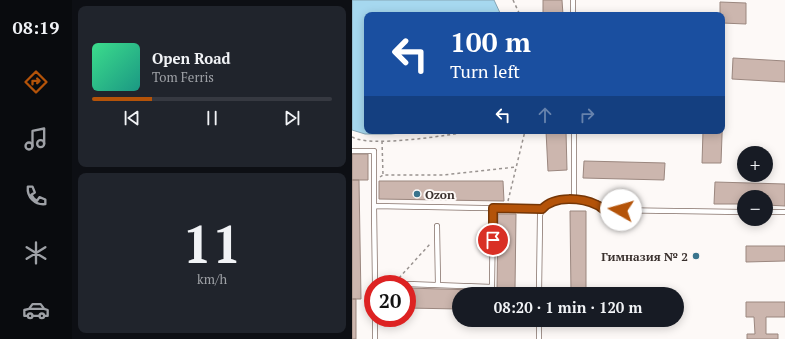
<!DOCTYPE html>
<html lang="en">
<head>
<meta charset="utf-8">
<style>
  body { margin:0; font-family:"PT Serif",serif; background:#20242c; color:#f1f3f6; height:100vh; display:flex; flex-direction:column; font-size:15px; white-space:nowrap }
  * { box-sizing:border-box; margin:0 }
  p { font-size:13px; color:#9ea1a6 }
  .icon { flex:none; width:22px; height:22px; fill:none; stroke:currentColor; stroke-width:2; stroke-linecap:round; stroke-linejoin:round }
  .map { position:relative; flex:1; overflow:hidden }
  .details { display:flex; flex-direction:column; gap:6px; padding:6px; background:#0d0f14; width:280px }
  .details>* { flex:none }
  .guide { position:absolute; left:12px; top:12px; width:361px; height:122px; border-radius:8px; box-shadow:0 2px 10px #0003; background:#1a4fa0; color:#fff; overflow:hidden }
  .buttons { position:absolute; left:385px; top:146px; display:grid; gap:8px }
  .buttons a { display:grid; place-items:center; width:36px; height:36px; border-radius:50%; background:#171b24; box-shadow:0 2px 10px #0003; font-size:20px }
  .speed { position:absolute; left:12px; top:275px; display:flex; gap:8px; font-size:20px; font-weight:700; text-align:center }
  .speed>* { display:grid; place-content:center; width:52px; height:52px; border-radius:50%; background:#171b24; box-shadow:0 2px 10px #0003; line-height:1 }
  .speed .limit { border:6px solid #d22; background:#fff; color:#111 }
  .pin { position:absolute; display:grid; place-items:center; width:34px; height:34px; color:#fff; margin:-17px; border:2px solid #fff; border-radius:50%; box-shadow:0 1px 4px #0007 }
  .me { position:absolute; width:44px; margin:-22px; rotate:277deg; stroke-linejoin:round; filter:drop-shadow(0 0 3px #0008) }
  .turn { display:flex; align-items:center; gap:14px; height:84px; padding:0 20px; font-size:18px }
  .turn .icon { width:52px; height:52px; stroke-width:2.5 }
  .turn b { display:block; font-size:28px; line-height:34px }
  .lanes { display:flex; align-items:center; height:38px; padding:0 20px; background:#0003; justify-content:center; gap:20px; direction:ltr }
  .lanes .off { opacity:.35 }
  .details .tile { flex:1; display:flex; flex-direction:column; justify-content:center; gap:6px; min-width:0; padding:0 14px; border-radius:8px; background:#20242c }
  .details .dial { align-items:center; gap:0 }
  .dial b { font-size:52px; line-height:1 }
  .song { display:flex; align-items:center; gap:12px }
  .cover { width:48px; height:48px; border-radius:6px; background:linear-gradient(135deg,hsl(150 70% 55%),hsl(170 70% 35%)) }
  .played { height:4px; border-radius:2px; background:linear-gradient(90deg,#b45309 25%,#363941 25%) }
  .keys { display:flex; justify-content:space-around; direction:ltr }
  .trip { position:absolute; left:100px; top:287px; width:232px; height:40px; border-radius:20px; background:#171b24; box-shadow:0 2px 10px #0003; font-weight:700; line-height:40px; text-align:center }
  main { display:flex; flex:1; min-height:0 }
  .tabs { display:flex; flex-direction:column; width:72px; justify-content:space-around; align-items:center; background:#090b0e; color:#9ea1a6 }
  .tabs .icon { width:28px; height:28px }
  .tabs .current { color:#b45309 }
  .tabs b { font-size:18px; color:#f1f3f6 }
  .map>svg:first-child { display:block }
</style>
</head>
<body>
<main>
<nav class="tabs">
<b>08:19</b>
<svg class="icon current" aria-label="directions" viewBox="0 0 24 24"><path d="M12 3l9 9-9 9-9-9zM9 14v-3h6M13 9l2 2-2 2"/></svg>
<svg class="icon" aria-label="music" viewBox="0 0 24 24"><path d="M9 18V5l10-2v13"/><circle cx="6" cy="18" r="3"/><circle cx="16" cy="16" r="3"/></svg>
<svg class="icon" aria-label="phone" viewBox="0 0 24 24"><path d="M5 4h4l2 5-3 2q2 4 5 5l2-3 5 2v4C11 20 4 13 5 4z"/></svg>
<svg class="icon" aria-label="climate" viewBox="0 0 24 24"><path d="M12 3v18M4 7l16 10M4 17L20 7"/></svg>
<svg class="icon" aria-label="car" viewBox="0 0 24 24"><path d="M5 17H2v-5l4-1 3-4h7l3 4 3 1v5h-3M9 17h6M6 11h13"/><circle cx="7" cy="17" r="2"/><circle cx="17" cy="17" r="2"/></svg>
</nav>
<section class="details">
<div class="tile">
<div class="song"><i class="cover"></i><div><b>Open Road</b><p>Tom Ferris</p></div></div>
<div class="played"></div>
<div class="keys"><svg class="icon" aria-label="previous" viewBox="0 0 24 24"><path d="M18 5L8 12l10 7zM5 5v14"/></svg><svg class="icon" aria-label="pause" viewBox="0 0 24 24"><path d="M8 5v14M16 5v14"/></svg><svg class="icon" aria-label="next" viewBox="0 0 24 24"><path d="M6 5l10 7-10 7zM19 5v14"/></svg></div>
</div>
<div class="tile dial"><b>11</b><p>km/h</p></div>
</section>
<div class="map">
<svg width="433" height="339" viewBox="0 0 433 339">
  <rect width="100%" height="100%" fill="#fdf9f7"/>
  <!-- water -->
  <path fill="#a6d8ef" stroke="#86a6b5" d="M 0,0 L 142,0 L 149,15 L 15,15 L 15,131 L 67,131 L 39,134 L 13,134 L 0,130 Z"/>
  <!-- building -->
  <path fill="#ccb6ae" stroke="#9b877f" d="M 191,0 L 210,0 L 211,15 L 191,15 Z
    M 368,2 L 394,3 L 394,24 L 370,23 L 370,15 L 368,15 Z
    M 381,58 L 433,61 L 433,82 L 380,79 Z
    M 370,80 L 372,80 L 369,163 L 350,163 L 351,131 L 370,131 Z
    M 194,131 L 214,131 L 215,170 L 196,171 Z
    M 0,154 L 16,154 L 16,180 L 0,180 Z
    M 232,161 L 313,163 L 312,180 L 231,178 Z
    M 0,180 L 7,180 L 9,299 L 0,299 Z
    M 27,181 L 151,181 L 152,201 L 27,199 Z
    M 363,182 L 433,184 L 433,206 L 414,205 L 414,197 L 392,197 L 392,204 L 362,204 Z
    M 218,211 L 234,211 L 234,294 L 219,294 Z
    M 146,214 L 164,214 L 163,290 L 145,290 Z
    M 394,246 L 433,246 L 433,261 L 394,262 Z
    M 55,288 L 123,290 L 122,294 L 107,294 L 107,309 L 55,308 Z
    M 0,299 L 4,299 L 4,339 L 0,339 Z
    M 394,302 L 433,302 L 433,317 L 414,317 L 414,334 L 426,334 L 426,339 L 395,339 L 395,334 L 403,334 L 402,317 L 394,317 Z
    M 219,320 L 234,320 L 234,326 L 219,326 Z"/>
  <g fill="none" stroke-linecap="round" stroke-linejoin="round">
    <!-- service casing -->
    <g stroke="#836f67" stroke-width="6">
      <path id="service" d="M 221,0 L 221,15
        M 222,131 L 222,199
        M 0,151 L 22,151 L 22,206
        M 414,212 L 433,212
        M 85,226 L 86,285
        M 23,284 L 22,206 L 190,209
        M 23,284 L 43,284
        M 55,284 L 140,287 L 141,208
        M 187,294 L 188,215 C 196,190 237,200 254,210 L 392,212
        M 23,318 L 23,339
        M 187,339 L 187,320"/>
    </g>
    <!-- path -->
    <path stroke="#999390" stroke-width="1.5" stroke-dasharray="3 3" stroke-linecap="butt" d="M 161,0 L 168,15
      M 0,137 C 19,148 97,135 121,131
      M 30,141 L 31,175
      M 28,177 L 31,175 L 91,175 L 164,167
      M 156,201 L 173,131
      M 47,278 L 78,244"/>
    <!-- service -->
    <use href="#service" stroke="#fff" stroke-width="4.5"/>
  </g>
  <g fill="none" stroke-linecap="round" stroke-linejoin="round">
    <!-- route casing -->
    <g stroke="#753606" stroke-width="10">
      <path id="route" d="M 141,240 L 141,208 L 190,209 C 203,195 230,198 245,205 C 248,206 250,209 253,210 C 258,212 264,210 269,210"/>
    </g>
    <!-- route -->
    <use href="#route" stroke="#b45309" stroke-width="7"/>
  </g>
  <!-- markers -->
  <g fill="#3a748d" stroke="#fdf9f7" stroke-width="1.5">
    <circle cx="65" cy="194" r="4"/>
    <circle cx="344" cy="256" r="4"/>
  </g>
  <g text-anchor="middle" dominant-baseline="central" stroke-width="4" stroke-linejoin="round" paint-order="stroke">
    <!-- poi labels -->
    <g font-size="12" font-weight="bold" fill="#3a312e" stroke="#fdf9f7" text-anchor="start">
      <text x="73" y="194">Ozon</text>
      <text x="336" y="256" text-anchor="end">Гимназия № 2</text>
    </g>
  </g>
</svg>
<div class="buttons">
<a>+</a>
<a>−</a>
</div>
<div class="speed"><div class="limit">20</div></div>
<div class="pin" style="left:141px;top:240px;background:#d93025"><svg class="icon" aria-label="arrive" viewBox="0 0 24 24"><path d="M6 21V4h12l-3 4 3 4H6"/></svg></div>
<svg class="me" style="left:269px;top:210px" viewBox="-20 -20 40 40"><circle r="19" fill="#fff"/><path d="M0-13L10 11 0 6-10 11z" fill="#b45309"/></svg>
<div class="trip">08:20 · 1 min · 120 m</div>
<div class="guide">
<div class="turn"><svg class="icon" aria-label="left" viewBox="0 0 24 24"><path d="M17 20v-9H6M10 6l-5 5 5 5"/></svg><div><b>100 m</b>Turn left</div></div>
<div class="lanes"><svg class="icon" aria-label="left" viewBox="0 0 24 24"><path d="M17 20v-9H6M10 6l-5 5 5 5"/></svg><svg class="icon off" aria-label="ahead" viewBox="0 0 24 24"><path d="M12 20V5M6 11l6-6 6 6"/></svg><svg class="icon off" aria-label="right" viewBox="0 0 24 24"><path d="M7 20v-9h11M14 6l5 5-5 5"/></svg></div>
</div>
</div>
</main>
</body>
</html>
